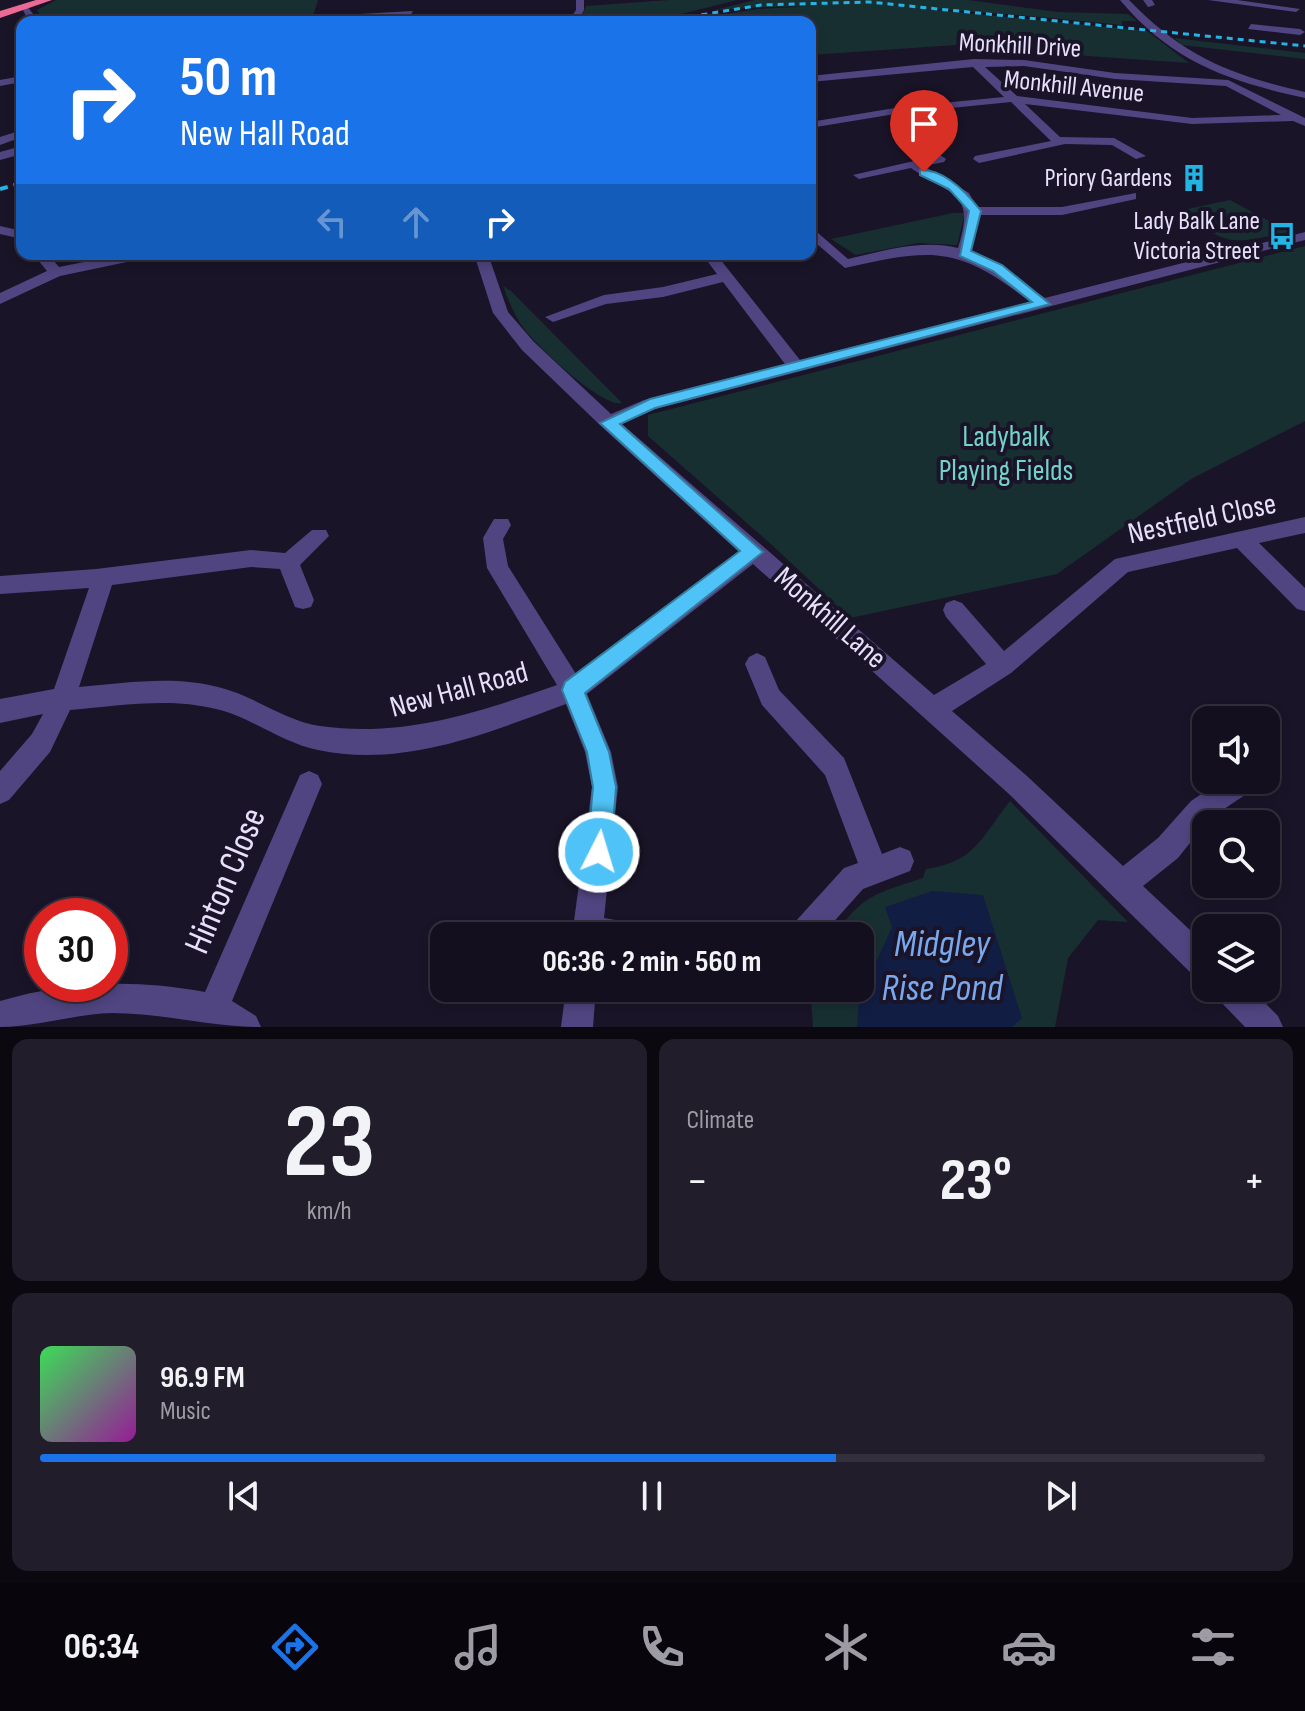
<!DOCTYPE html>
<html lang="en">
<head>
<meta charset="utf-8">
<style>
  body { margin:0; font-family:"Sofia Sans Condensed",sans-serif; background:#211d2b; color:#f1f3f6; height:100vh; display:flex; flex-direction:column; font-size:30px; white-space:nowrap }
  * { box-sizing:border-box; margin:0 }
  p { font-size:26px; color:#9d9ca4 }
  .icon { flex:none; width:44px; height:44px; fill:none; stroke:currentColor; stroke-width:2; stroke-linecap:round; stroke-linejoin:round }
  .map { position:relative; height:1027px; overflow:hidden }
  .details { display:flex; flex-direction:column; gap:12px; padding:12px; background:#0b0810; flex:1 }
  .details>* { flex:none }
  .banner { position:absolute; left:16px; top:16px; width:800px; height:244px; border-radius:16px; box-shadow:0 4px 12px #0003,0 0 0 2px #332f3c; background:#1a73e8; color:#fff; overflow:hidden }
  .fabs { position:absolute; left:1192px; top:706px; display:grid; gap:16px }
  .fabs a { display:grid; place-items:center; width:88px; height:88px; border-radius:16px; background:#140f1e; box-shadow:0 4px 12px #0003,0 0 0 2px #332f3c; font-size:40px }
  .speed { position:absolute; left:24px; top:898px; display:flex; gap:16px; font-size:40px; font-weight:700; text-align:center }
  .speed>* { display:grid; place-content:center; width:104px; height:104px; border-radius:50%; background:#140f1e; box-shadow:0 4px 12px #0003,0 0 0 2px #332f3c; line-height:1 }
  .speed .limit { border:12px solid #d22; background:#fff; color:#111 }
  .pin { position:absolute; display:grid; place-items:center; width:68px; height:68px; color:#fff; margin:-82px -34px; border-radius:50% 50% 50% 0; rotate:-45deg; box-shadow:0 0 8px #0007 }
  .pin .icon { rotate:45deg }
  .me { position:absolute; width:88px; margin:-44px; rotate:5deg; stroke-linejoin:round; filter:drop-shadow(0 0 6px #0008) }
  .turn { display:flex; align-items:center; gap:28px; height:168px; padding:0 32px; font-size:36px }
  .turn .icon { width:104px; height:104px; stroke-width:2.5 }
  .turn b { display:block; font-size:56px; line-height:68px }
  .lanes { display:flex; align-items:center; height:76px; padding:0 32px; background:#0003; justify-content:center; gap:40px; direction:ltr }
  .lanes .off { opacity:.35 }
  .big { font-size:60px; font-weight:700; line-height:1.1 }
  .details .widget { flex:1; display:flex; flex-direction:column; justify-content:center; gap:12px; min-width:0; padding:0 28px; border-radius:16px; background:#211d2b }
  .details .dial { align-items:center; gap:0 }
  .dial b { font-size:104px; line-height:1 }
  .song { display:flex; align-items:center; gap:24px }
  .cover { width:96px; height:96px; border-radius:12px; background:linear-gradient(135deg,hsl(130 70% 55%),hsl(300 70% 35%)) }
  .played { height:8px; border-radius:4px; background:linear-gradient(90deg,#1a73e8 65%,#332f3c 65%) }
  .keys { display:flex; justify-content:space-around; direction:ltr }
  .heat { display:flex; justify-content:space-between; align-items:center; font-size:44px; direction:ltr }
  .details .tiles { flex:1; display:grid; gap:12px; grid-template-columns:1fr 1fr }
  .widget:last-child { grid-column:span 2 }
  .trip { position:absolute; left:430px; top:922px; width:444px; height:80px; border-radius:16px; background:#140f1e; box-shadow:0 4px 12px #0003,0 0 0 2px #332f3c; font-weight:700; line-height:80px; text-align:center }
  .tabs { display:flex; height:128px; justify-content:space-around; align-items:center; background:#08060c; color:#9d9ca4 }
  .tabs .icon { width:56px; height:56px }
  .tabs .on { color:#1a73e8 }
  .tabs b { font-size:36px; color:#f1f3f6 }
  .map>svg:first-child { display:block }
</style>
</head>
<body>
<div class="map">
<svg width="1305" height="1027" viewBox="0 0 1305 1027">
  <rect width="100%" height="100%" fill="#1a1428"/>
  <!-- green -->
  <path fill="#182f32" d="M 56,0 L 318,0 L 311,22 L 44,22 L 37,10 Z
    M 669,0 L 737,0 L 649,22 L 580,22 L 586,6 Z
    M 755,0 L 968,0 L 1058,12 L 1128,14 L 1137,21 L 1122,21 L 1122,25 C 986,11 851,0 715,10 Z
    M 840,5 L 915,8 L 1147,31 L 1189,63 L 1088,56 L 985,43 L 810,55 L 810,22 L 672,22 L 758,9 Z
    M 1174,38 L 1305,53 L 1305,59 L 1182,45 Z
    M 1230,200 L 1289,232 C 1226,245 1232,246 1178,211 Z
    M 953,213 L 965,213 L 957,245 L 918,243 L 856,255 L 831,239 Z
    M 1305,246 L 1305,421 L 1191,479 L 1057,574 L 850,618 L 772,545 L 648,436 L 648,415 Z
    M 503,286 L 511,291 L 622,403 C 603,408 539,348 525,330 C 515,317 509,302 503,286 Z
    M 1010,801 L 1128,922 L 1098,920 L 1068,958 L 1055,1027 L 813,1027 L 810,988 L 860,988 L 860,936 L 833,936 C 866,893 873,895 923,878 L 926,869 C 976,862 982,836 1010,801 Z"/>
  <!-- water -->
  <path fill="#121d43" d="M 932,891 L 983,895 L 1022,1018 L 1012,1027 L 857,1027 L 859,1000 L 892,927 L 885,907 Z"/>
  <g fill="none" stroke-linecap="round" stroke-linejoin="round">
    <!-- minor -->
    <path fill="#504581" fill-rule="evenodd" d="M 576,0 L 584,0 L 584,10 L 578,22 L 568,22 L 576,10 Z
      M 1120,0 L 1129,0 C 1183,56 1230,75 1305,92 L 1305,98 C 1228,81 1172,62 1120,0 Z
      M 1143,0 L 1152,0 L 1155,5 L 1148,7 Z
      M 1208,0 L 1237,0 L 1300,9 L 1296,12 Z
      M 21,6 L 27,6 L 39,22 L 29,22 Z
      M 413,11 L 410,16 L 329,19 L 324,16 Z
      M 1251,24 L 1300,29 L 1305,32 L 1300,35 L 1248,29 Z
      M 974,59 L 1024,60 L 1115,73 L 1228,80 L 1305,118 L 1305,126 L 1293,121 L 1192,124 L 1025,104 L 1060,137 L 1114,138 L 1146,156 L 1136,159 L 1112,145 L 1065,144 L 979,163 L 973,159 L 975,156 L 1051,141 L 1011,102 L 901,113 L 810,128 L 810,122 L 901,107 L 1004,97 L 973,67 L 810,82 L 810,76 ZM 1024,66 L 1115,79 L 1226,86 L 1281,115 L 1192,118 L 1017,96 L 985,67 Z
      M 22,76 L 22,82 L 0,86 L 0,80 Z
      M 22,130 L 22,137 L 0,145 L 0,137 Z
      M 22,146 L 22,154 L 0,160 L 0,152 Z
      M 940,155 L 946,159 L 944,162 L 924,166 L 969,193 L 977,207 L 1062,207 L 1136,193 L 1136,199 L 1062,215 L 979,215 L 971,252 L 997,264 L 1045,298 L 1305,232 L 1305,240 L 655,409 L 622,424 L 934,695 L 986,664 L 946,617 L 943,610 L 946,603 L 954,600 L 962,603 L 1004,651 L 1115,559 L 1305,517 L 1305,533 L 1259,543 L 1305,588 L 1305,611 L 1297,609 L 1237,548 L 1128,572 L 1011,673 L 952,711 L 1027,776 L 1123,866 L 1158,838 L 1191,801 L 1222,780 L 1258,780 L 1254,789 L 1209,819 L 1178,858 L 1143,886 L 1206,945 L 1206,981 L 1195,977 L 1009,794 L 753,564 L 587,694 L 611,752 L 618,787 L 604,918 L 648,926 L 653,936 L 572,936 L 592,787 L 585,752 L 566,704 C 488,733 403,768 318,750 C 282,743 251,717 216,709 C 168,697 118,706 70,710 L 50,752 L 9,800 L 0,804 L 0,771 L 32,734 L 43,714 L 0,723 L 0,699 L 54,689 L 89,588 L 0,594 L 0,576 L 96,569 L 251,550 L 285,553 L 312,530 L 326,530 L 329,536 L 300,565 L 314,600 L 311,607 L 303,609 L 295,607 L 280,569 L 251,567 L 112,585 L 79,687 C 125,683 173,675 218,687 C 253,695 285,721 320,726 C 404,738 479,712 557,685 L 487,568 L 483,538 L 494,519 L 508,519 L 511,525 L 503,539 L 508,566 L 576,674 L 739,552 L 602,427 L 522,350 L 493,313 L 474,254 L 488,254 L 508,312 L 534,342 L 611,414 L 644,400 L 785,364 L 723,282 L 663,297 L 606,304 L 553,322 L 545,317 L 604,295 L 663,287 L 717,274 L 702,254 L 716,254 L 800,360 L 1030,302 C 958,245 932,248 845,268 L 810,238 L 810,226 L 848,259 C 883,251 922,239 958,248 C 976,190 952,197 911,168 L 859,179 L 853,175 Z
      M 0,226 L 22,231 L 22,239 L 0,234 Z
      M 33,254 L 48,254 L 59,267 L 124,254 L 153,254 L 146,258 L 60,276 L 0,304 L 0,293 L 47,271 Z
      M 757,653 L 765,657 L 779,690 L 844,758 L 882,854 L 900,847 L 910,851 L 914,861 L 910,871 L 863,889 L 821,936 L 782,936 L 787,926 L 795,922 L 844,868 L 858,863 L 825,775 L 762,705 L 745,664 L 749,657 Z
      M 309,771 L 318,775 L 322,784 L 232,1001 L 256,1016 L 261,1027 C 210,1027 162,1013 112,1013 C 74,1014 37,1027 0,1027 L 0,1001 C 69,981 134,979 205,992 L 300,775 Z
      M 566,988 L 596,988 L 593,1027 L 561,1027 Z
      M 1214,988 L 1250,988 L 1278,1016 L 1283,1027 L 1245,1027 L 1218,999 Z"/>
    <!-- highway -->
    <path fill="#ec6995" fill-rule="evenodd" d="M 36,0 L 52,0 L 0,18 L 0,11 Z"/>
    <!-- rail-far1 -->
    <path stroke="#23b4e3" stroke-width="3" stroke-dasharray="6 5" stroke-linecap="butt" d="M 658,22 L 761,5 L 869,2 L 1305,46"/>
    <!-- rail -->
    <path stroke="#23b4e3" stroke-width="4" stroke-dasharray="8 6" stroke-linecap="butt" d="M 0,189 L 22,183"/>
  </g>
  <!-- route -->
  <path fill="#4fc3f7" stroke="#337fa1" stroke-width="2" d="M 920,170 C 945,169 967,193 981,211 L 971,251 L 1002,265 L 1050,304 L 655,408 L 620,424 L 763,552 L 585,693 L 609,752 L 616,787 L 611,852 L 608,861 L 599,865 L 590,861 L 587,852 L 593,787 L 587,752 L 562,690 L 565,682 L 740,551 L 600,423 L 650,399 L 1032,302 L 993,271 L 960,256 L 969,211 L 949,189 L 920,175 Z"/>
  <!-- icons -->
  <defs>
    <g id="building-bare" transform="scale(2.16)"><path d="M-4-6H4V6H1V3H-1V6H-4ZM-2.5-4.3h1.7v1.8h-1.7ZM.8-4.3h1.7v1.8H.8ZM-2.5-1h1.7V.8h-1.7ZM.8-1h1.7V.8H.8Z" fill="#23b4e3" stroke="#1a1428" stroke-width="2.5" paint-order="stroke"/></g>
    <g id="bus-bare" transform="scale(2.16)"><path d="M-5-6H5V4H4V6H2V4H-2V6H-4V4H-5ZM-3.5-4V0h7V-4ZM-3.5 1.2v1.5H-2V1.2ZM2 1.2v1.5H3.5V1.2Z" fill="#23b4e3" stroke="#1a1428" stroke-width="2.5" paint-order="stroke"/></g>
  </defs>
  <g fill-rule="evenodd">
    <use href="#building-bare" x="1194" y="178"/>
    <use href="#bus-bare" x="1282" y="236"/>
  </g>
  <g text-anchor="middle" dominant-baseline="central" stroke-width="8" stroke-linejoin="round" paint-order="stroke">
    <!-- far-street labels -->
    <g font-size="26" fill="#e7dffb" stroke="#1a1428">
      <text transform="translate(1020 46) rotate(3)">Monkhill Drive</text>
      <text transform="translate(1074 87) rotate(6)">Monkhill Avenue</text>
    </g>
    <!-- far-poi labels -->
    <g font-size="26" fill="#e7dffb" stroke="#1a1428" text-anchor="end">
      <text x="1172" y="178">Priory Gardens</text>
      <text x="1260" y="221">Lady Balk Lane<tspan x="1260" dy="30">Victoria Street</tspan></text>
    </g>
    <!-- park labels -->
    <g font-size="30" fill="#73d3c9" stroke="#1a1428">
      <text x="1006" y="437">Ladybalk<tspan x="1006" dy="34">Playing Fields</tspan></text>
    </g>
    <!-- street labels -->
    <g font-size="30" fill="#e7dffb" stroke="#1a1428">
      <text transform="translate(1202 519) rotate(-12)">Nestfield Close</text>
      <text transform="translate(830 618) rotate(41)">Monkhill Lane</text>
      <text transform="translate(459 690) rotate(-15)">New Hall Road</text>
    </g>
    <!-- near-street labels -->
    <g font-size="36" fill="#e7dffb" stroke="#1a1428">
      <text transform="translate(226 881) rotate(-67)">Hinton Close</text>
    </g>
    <!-- near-water labels -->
    <g font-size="38" font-style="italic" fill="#7aa8ee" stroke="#1a1428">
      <text x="942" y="944">Midgley<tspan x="942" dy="44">Rise Pond</tspan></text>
    </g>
  </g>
</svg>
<div class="fabs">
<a><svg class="icon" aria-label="sound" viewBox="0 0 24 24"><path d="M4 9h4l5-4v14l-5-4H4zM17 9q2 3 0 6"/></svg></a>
<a><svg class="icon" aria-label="search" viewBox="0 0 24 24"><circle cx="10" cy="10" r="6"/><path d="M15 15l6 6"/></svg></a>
<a><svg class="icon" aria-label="layers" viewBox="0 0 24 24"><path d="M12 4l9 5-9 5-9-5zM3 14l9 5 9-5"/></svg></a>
</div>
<div class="speed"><div class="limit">30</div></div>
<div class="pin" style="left:924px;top:172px;background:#d93025"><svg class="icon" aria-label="arrive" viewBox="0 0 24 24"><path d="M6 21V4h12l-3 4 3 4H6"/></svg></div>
<svg class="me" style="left:599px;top:852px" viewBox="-20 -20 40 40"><circle r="17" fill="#4fc3f7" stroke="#fff" stroke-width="3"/><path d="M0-11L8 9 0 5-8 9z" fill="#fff"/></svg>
<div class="trip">06:36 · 2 min · 560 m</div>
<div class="banner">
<div class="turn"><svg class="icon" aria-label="right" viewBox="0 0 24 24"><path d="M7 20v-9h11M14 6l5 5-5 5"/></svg><div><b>50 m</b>New Hall Road</div></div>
<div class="lanes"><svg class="icon off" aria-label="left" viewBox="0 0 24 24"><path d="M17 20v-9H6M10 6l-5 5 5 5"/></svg><svg class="icon off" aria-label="ahead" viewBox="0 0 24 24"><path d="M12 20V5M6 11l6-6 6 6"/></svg><svg class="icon" aria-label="right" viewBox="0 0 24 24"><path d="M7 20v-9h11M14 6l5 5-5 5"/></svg></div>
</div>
</div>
<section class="details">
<div class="tiles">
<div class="widget dial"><b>23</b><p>km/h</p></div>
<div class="widget"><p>Climate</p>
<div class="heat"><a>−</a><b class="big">23°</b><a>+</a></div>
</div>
<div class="widget">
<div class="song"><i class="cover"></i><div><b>96.9 FM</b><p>Music</p></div></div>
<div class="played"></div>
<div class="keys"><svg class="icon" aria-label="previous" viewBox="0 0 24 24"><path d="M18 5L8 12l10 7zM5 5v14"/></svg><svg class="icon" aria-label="pause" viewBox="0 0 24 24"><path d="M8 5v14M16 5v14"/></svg><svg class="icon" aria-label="next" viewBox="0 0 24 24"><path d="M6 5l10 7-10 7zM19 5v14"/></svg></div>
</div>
</div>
</section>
<nav class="tabs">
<b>06:34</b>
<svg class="icon on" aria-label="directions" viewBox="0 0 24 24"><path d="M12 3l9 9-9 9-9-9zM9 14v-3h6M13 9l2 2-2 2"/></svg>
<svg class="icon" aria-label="music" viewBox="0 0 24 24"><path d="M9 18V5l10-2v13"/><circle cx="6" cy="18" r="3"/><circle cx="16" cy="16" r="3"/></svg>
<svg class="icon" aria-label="phone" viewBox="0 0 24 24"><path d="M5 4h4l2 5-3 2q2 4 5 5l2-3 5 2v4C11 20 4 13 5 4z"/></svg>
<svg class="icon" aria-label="climate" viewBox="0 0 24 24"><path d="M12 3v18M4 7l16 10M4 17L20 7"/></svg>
<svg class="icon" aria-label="car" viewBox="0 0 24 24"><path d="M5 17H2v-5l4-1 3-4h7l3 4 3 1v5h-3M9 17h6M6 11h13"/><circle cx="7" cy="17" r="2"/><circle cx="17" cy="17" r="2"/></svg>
<svg class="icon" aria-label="filters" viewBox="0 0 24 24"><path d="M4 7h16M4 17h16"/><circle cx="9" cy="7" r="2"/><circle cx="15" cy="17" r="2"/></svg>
</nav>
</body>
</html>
